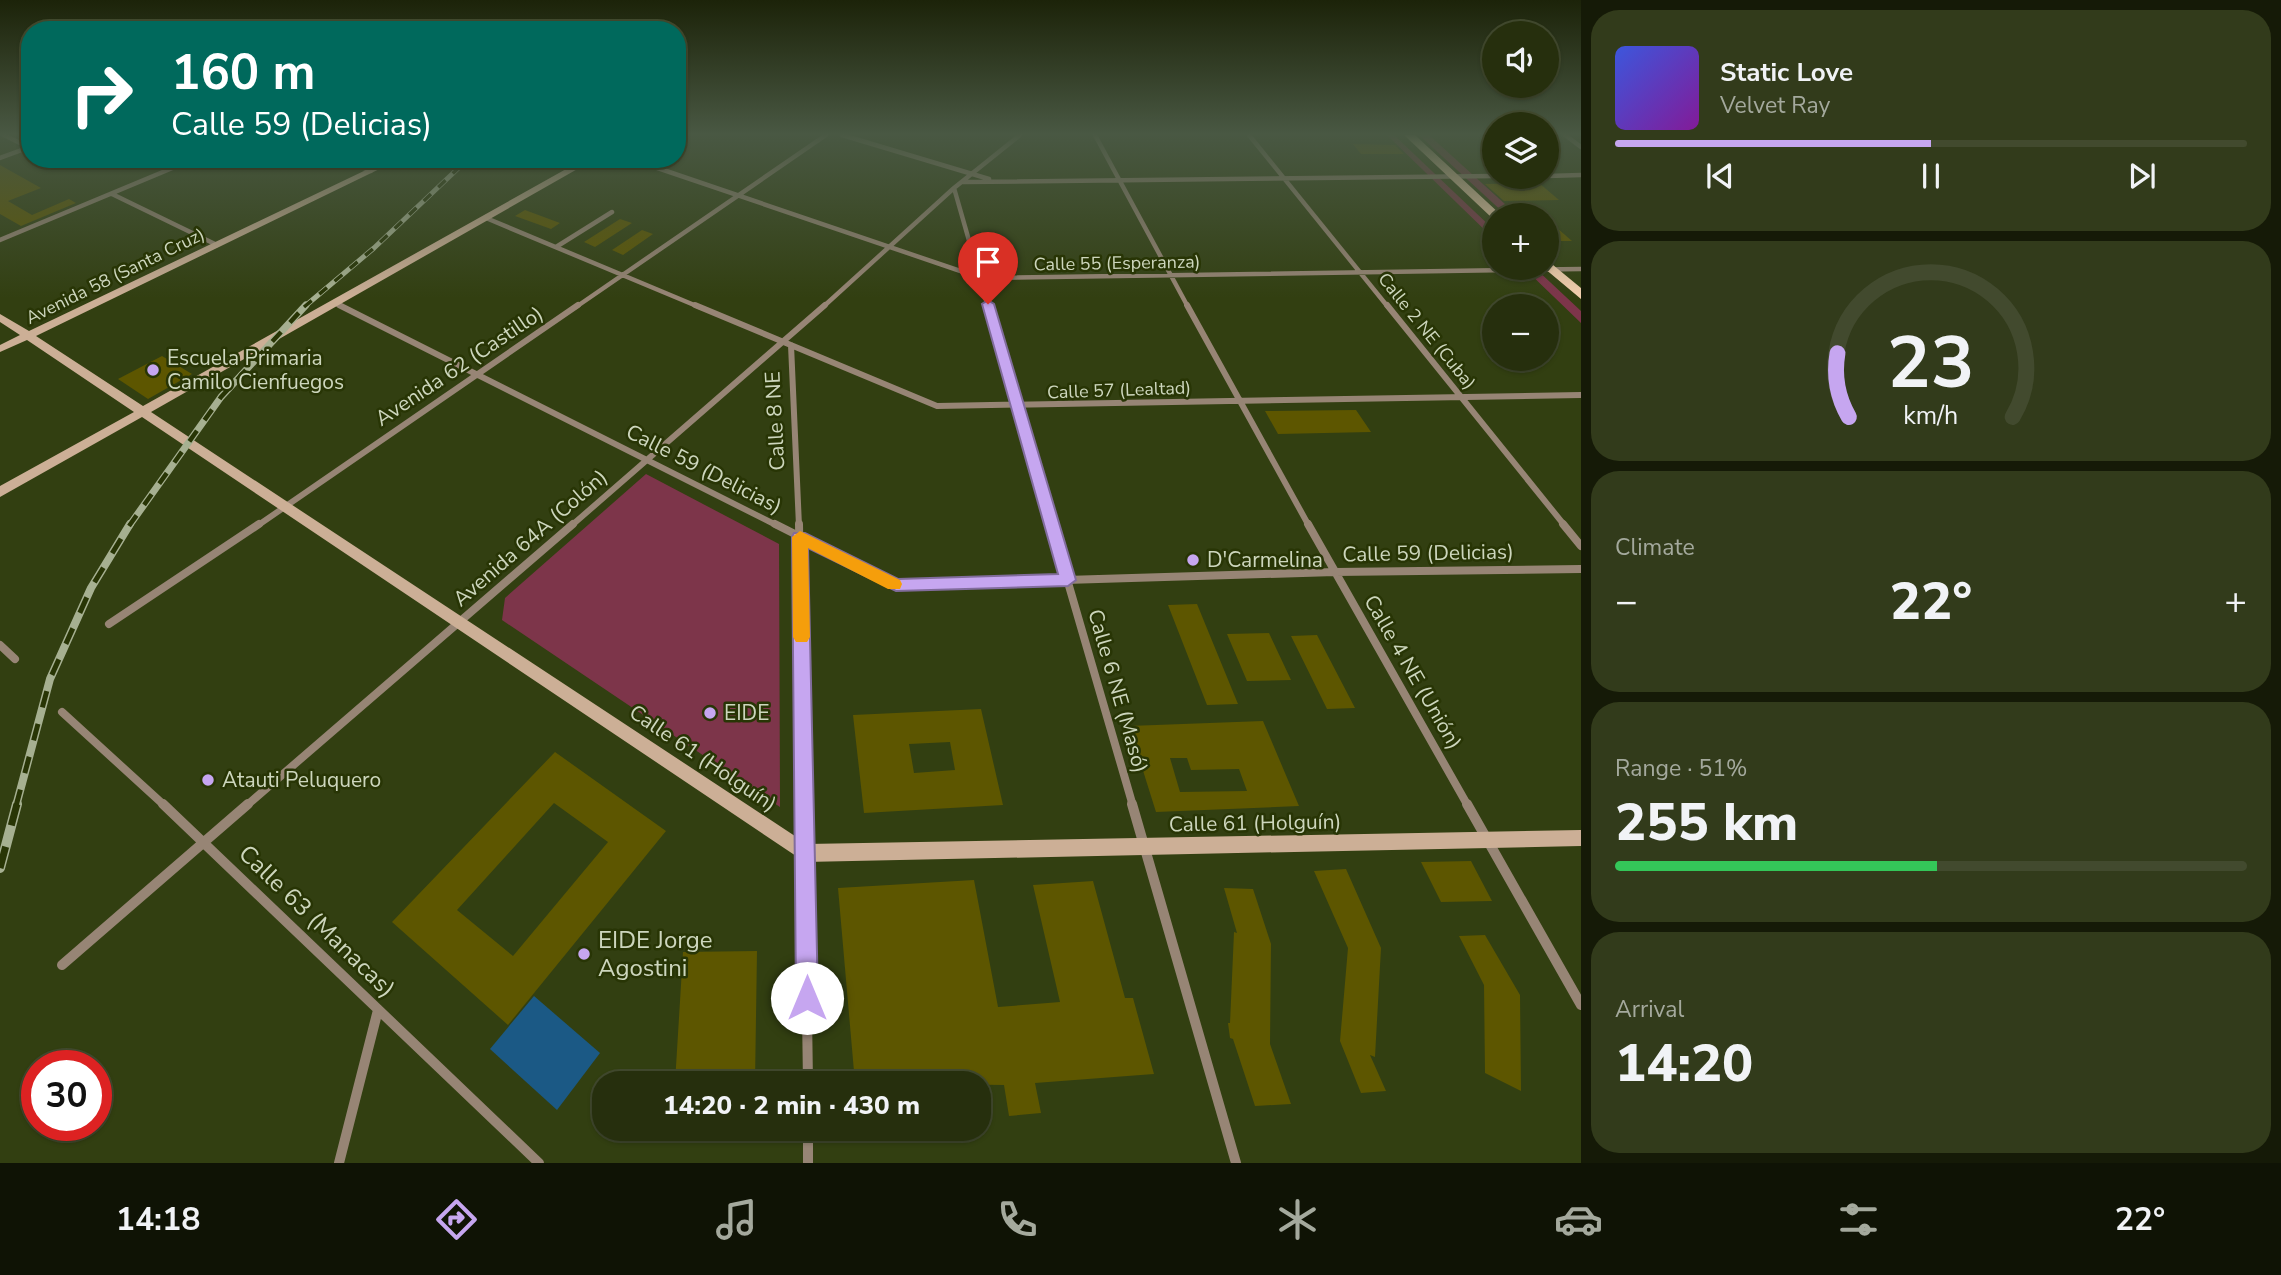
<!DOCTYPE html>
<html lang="en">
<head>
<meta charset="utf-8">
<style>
  body { margin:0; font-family:"Nunito Sans",sans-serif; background:#323b1b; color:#f1f3f6; height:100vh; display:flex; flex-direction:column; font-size:26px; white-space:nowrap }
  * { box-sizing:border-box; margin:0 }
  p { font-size:23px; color:#a4a99d }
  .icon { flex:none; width:38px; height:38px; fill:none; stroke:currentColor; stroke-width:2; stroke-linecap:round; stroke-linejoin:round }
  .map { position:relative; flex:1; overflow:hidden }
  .side { display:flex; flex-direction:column; gap:10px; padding:10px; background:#151a07; width:700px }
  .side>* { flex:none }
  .guide { position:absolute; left:21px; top:21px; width:665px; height:147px; border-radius:28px; box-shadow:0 2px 5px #0004,0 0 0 2px #424a2e; background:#00695c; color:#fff; overflow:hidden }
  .fabs { position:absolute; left:1482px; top:21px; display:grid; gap:14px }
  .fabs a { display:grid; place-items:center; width:77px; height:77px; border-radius:50%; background:#262f0d; box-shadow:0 2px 5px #0004,0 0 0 2px #424a2e; font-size:35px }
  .speed { position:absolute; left:21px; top:1050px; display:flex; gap:14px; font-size:35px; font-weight:700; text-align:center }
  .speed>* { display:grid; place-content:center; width:91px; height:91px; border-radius:50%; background:#262f0d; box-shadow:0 2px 5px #0004,0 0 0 2px #424a2e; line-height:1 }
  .speed .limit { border:10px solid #d22; background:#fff; color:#111 }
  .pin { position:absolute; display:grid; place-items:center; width:60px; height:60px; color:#fff; margin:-72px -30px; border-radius:50% 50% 50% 0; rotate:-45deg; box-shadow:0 0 7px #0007 }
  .pin .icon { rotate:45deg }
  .me { position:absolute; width:77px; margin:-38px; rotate:0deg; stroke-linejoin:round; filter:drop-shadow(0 0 5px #0008) }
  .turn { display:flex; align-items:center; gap:24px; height:147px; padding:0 35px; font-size:32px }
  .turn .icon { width:91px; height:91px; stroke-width:2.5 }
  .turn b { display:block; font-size:49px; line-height:60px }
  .big { font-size:52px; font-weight:800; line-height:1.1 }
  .side .widget { flex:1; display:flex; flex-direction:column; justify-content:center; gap:10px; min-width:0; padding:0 24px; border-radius:28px; background:#323b1b }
  .side .dial { align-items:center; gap:0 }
  .dial svg { height:182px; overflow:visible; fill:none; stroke:#424a2e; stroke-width:7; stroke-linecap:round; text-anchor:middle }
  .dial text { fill:#f1f3f6; stroke:none }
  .song { display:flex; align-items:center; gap:21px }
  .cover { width:84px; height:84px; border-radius:10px; background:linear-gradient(135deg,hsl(230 70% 55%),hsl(290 70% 35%)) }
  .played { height:7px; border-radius:4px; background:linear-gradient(90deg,#c6a6f0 50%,#424a2e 50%) }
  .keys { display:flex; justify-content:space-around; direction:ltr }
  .heat { display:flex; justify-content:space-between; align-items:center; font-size:38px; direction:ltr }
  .charge { height:10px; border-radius:5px; background:linear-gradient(90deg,#34c759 51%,#424a2e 0) }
  .trip { position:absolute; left:592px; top:1071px; width:399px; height:70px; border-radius:28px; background:#262f0d; box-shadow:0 2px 5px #0004,0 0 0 2px #424a2e; font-weight:800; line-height:70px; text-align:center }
  .tabs { display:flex; height:112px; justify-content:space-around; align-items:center; background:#0f1305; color:#a4a99d }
  .tabs .icon { width:49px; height:49px }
  .tabs .on { color:#c6a6f0 }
  .tabs b { font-size:32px; color:#f1f3f6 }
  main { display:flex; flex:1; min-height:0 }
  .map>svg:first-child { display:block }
</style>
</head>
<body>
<main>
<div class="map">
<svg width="1581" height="1163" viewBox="0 0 1581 1163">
  <rect width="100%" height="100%" fill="#323f11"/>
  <!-- green -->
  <path fill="#7d354a" d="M 1387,135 L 1394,135 L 1494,230 L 1494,239 Z
    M 1419,135 L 1429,135 L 1517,215 L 1506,215 Z
    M 1535,268 L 1581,311 L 1581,323 L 1525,269 Z
    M 646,474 L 779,544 L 780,807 L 502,620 L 505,598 Z"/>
  <!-- water -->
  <path fill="#1b5985" d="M 534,996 L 600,1053 L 557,1110 L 490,1049 Z"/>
  <!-- building -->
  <path fill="#5d5600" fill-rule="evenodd" d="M 1353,144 L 1395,145 L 1404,154 L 1361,154 Z
    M 524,159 L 566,159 L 547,170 L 522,161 Z
    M 0,165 L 41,188 L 8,201 L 32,215 L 69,199 L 76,203 L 21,226 L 0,214 Z
    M 1539,183 L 1559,200 L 1504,201 L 1485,184 Z
    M 525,210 L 560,223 L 551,229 L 515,216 Z
    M 620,219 L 632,223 L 595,247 L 584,242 Z
    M 1547,221 L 1549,221 L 1572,241 L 1554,241 L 1547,235 Z
    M 642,230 L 653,234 L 623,255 L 612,250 Z
    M 162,356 L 192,374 L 148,399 L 118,379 Z
    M 1356,410 L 1371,432 L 1278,434 L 1265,411 Z
    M 1197,604 L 1238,704 L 1207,705 L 1168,605 Z
    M 1269,633 L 1291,680 L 1247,681 L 1227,634 Z
    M 1317,635 L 1355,708 L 1327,709 L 1291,636 Z
    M 981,709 L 1003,805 L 864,813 L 853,715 ZM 950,742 L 955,770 L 914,773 L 909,744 Z
    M 1263,721 L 1299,806 L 1156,812 L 1129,726 ZM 1170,758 L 1187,758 L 1191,770 L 1239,769 L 1247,791 L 1180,792 Z
    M 555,752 L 666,831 L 508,1025 L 392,922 ZM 554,803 L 608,842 L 513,956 L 457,910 Z
    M 1471,861 L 1492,901 L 1441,902 L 1421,862 Z
    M 1346,869 L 1381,948 L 1375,1057 L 1370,1055 L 1386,1091 L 1361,1093 L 1340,1041 L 1348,948 L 1314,871 Z
    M 974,880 L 998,1007 L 1060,1002 L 1033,885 L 1093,881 L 1125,998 L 1133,998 L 1154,1074 L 1035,1083 L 1041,1113 L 1009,1116 L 1004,1085 L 855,1083 L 838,888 Z
    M 1224,888 L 1253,889 L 1271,944 L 1270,1044 L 1291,1104 L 1255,1106 L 1233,1039 L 1230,1038 L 1228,1023 L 1230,1023 L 1234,932 L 1237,933 Z
    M 1485,935 L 1520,995 L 1521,1091 L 1485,1073 L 1484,985 L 1459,936 Z
    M 757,951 L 755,1083 L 675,1083 L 683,952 Z"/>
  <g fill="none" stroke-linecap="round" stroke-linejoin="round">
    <!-- street-far3 -->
    <path stroke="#978575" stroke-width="4.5" d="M 4,135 L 28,147
      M 842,135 L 989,179
      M 1095,135 L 1188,307
      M 1249,135 L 1388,307
      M 1565,135 L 1581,147
      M 0,158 L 30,147
      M 342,159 L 371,171
      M 631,159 L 981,278 L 1581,269
      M 1547,176 L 1581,175
      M 963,182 L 1494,176
      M 954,188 L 988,307
      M 112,194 L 217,245
      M 486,218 L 699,307
      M 0,240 L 194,159
      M 556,247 L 612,212
      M 335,303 L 343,307
      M 576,307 L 826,135
      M 823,307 L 954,188 L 1020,135"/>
    <!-- street-far2 -->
    <path stroke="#978575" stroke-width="6" d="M 339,305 L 778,526
      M 695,305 L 937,406 L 1581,395
      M 988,305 L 1052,526
      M 1187,305 L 1309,526
      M 1387,305 L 1565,526
      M 791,345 L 799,526
      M 257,526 L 578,305
      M 571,526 L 825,305"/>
    <!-- street-far1 -->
    <path stroke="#978575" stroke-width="8" d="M 775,524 L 896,585 L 1335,572 L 1581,569
      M 799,524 L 804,806
      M 1051,524 L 1133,806
      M 1308,524 L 1468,806
      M 1563,524 L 1581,546
      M 109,624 L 259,524
      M 0,645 L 15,659
      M 62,712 L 165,806
      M 246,806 L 573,524"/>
    <!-- street -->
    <path stroke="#978575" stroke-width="10" d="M 163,804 L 539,1163
      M 804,804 L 808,1083
      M 1132,804 L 1236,1163
      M 1467,804 L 1581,1005
      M 62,965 L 248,804
      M 808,1129 L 808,1163
      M 339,1163 L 378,1010"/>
    <!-- secondary -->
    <path fill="#ccaf96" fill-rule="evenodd" d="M 389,159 L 400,159 L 36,336 L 143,406 L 584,159 L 595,159 L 151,412 L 807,844 L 1581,830 L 1581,846 L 805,862 L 142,417 L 0,497 L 0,486 L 134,412 L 27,340 L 0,352 L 0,345 L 20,335 L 0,322 L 0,314 L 29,331 Z"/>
    <!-- primary -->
    <path fill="#f4d0af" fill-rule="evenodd" d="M 1404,135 L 1415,135 L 1501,215 L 1491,217 Z
      M 1547,260 L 1581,288 L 1581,299 L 1544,268 L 1547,268 Z"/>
    <!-- rail-far3 casing -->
    <g stroke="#a6b091" stroke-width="5">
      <path id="rail-far3" d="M 304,307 L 374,248 L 468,159"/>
    </g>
    <!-- rail-far2 casing -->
    <g stroke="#a6b091" stroke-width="7">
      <path id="rail-far2" d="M 129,526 L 221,397 L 306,305"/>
    </g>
    <!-- rail-far1 casing -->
    <g stroke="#a6b091" stroke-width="8">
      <path id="rail-far1" d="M 16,806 L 50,679 L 91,588 L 130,524"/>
    </g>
    <!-- rail casing -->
    <g stroke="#a6b091" stroke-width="10">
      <path id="rail" d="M 0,868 L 17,804"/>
    </g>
    <!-- rail-far3 -->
    <use href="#rail-far3" stroke="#283505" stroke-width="3.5" stroke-dasharray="10" stroke-linecap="butt"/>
    <!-- rail-far2 -->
    <use href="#rail-far2" stroke="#283505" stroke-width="4.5" stroke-dasharray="13" stroke-linecap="butt"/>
    <!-- rail-far1 -->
    <use href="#rail-far1" stroke="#283505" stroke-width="5" stroke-dasharray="17" stroke-linecap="butt"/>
    <!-- rail -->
    <use href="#rail" stroke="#283505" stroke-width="7" stroke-dasharray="22" stroke-linecap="butt"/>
  </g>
  <!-- sky -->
  <linearGradient id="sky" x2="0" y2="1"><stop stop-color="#1c2309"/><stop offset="0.45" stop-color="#495843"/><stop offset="1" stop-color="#495843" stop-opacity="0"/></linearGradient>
  <rect width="1581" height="298" fill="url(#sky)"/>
  <!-- route -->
  <path fill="#c6a6f0" stroke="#816c9c" stroke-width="2" d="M 988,300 L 994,304 L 1076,580 L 1068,586 L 896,591 L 808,548 L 818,998 L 815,1006 L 807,1009 L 799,1006 L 796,998 L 792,537 L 794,533 L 805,533 L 898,579 L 1058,574 L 982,304 Z"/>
  <!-- slow -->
  <path fill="#f59e0b" d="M 800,531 L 900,580 L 902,584 L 900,589 L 888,589 L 808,548 L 810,637 L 807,642 L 796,642 L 793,637 L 792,537 Z"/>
  <!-- markers -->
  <g fill="#c6a6f0" stroke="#283505" stroke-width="2.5">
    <circle cx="153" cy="370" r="7"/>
    <circle cx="1193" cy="560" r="7"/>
    <circle cx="710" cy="713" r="7"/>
    <circle cx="208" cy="780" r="7"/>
    <circle cx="584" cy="954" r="7"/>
  </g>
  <g text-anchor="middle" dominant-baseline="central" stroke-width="5" stroke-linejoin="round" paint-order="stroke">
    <!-- far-street labels -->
    <g font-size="18" fill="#cdd6bd" stroke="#283505">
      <text transform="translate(1117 263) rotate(-1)">Calle 55 (Esperanza)</text>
      <text transform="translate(115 276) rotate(-26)">Avenida 58 (Santa Cruz)</text>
      <text transform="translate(1427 331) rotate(51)">Calle 2 NE (Cuba)</text>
      <text transform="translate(1119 390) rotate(-2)">Calle 57 (Lealtad)</text>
    </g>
    <!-- poi labels -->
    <g font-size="21" fill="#cdd6bd" stroke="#283505" text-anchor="start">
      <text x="167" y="358">Escuela Primaria<tspan x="167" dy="24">Camilo Cienfuegos</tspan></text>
      <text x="1207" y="560">D'Carmelina</text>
      <text x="724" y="713">EIDE</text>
      <text x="222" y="780">Atauti Peluquero</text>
    </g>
    <!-- street labels -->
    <g font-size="21" fill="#cdd6bd" stroke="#283505">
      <text transform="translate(459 366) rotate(-34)">Avenida 62 (Castillo)</text>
      <text transform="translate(775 421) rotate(-93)">Calle 8 NE</text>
      <text transform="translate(704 469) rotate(27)">Calle 59 (Delicias)</text>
      <text transform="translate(530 538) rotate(-41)">Avenida 64A (Colón)</text>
      <text transform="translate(1428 553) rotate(-1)">Calle 59 (Delicias)</text>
      <text transform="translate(1413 672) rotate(60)">Calle 4 NE (Unión)</text>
      <text transform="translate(1118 691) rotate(74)">Calle 6 NE (Masó)</text>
      <text transform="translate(703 758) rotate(34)">Calle 61 (Holguín)</text>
      <text transform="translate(1255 823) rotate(-1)">Calle 61 (Holguín)</text>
    </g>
    <!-- near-street labels -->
    <g font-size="24" fill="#cdd6bd" stroke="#283505">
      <text transform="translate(317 921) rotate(44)">Calle 63 (Manacas)</text>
    </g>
    <!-- near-poi labels -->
    <g font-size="24" fill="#cdd6bd" stroke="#283505" text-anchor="start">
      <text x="598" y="940">EIDE Jorge<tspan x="598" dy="28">Agostini</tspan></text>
    </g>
  </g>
</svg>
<div class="fabs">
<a><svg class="icon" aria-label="sound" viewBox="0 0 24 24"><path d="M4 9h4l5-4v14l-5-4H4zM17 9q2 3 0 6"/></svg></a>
<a><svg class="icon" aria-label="layers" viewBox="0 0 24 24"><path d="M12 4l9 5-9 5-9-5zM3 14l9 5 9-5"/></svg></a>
<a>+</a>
<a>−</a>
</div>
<div class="speed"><div class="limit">30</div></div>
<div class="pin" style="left:988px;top:304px;background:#d93025"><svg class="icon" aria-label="arrive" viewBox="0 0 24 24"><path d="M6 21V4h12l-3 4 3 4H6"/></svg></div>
<svg class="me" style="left:807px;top:998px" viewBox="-20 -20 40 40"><circle r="19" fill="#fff"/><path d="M0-13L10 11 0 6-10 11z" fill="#c6a6f0"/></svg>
<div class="trip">14:20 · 2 min · 430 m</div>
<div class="guide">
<div class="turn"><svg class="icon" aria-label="right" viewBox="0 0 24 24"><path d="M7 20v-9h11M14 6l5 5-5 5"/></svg><div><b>160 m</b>Calle 59 (Delicias)</div></div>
</div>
</div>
<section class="side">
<div class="widget">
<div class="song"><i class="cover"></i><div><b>Static Love</b><p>Velvet Ray</p></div></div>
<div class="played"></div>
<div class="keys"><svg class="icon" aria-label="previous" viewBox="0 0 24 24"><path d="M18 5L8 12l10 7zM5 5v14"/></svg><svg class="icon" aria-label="pause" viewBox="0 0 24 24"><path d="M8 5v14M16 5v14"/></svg><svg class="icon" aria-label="next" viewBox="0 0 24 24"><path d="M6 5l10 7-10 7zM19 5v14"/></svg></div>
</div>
<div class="widget dial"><svg viewBox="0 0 100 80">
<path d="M14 69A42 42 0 1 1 86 69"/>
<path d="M14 69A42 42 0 0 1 9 41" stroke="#c6a6f0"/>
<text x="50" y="56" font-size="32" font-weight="700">23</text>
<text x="50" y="72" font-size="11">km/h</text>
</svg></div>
<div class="widget"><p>Climate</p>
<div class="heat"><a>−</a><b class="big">22°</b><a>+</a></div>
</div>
<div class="widget"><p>Range · 51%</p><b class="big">255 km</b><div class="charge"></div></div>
<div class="widget"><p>Arrival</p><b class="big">14:20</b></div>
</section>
</main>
<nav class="tabs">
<b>14:18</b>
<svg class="icon on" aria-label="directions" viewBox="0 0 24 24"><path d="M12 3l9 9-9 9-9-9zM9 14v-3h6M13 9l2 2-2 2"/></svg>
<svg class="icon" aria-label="music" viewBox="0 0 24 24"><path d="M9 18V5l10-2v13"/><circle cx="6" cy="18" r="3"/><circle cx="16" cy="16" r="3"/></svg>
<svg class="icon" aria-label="phone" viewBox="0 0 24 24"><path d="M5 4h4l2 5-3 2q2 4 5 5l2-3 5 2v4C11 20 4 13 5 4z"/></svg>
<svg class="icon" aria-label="climate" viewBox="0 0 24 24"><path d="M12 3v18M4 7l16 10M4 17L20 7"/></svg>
<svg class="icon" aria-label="car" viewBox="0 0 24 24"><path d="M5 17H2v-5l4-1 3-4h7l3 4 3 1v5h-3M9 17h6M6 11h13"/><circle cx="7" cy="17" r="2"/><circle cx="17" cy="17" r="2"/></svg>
<svg class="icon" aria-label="filters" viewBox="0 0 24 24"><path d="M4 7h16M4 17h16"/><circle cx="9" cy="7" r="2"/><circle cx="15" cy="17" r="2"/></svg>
<b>22°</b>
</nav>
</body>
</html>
